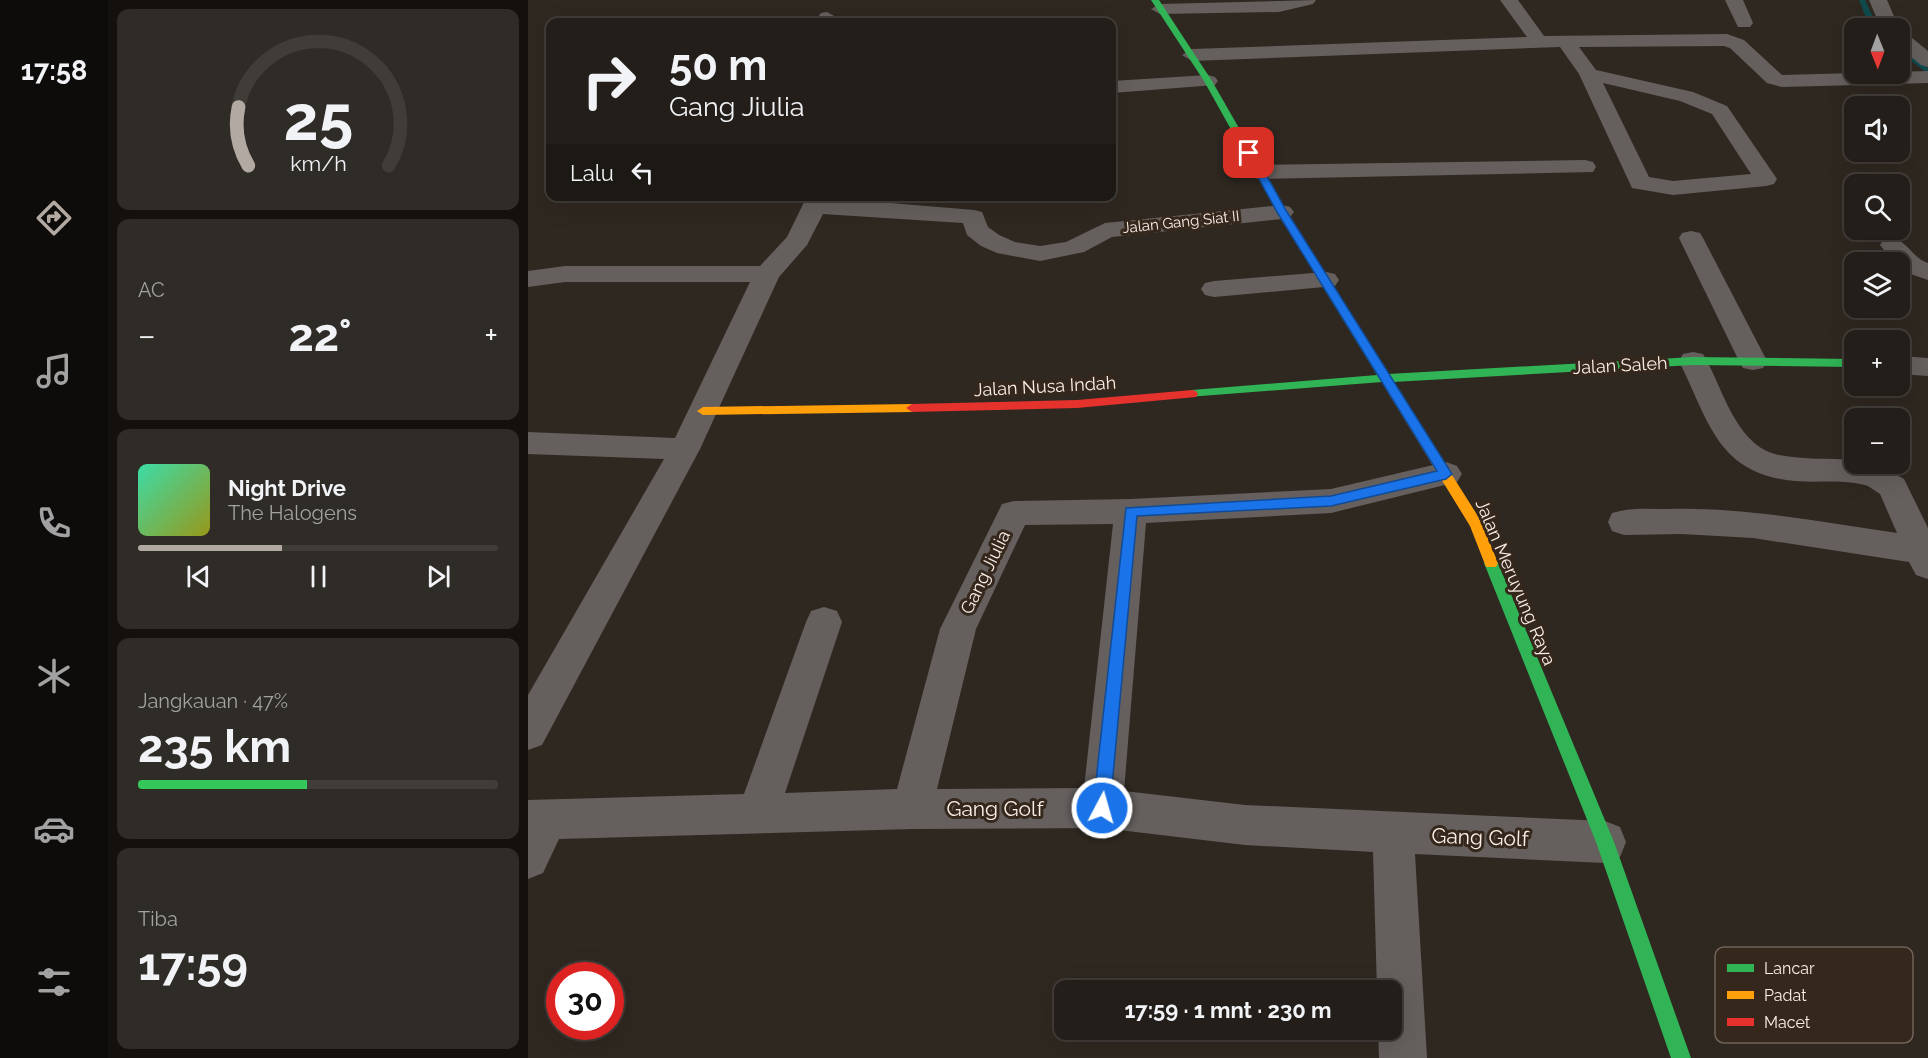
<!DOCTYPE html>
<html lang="id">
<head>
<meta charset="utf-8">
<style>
  body { margin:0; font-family:Raleway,sans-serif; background:#2f2b26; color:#f1f3f6; height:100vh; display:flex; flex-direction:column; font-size:22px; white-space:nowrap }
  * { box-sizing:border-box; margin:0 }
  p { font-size:20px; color:#a3a2a2 }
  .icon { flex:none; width:33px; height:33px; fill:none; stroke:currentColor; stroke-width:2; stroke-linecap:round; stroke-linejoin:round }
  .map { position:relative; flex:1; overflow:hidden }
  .panel { display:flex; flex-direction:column; gap:9px; padding:9px; background:#13100e; width:420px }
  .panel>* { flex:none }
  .hud { position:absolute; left:18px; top:18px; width:570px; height:183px; border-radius:12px; box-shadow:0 6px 24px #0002,0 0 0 2px #403c38; background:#231e19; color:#f1f3f6; overflow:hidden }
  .needle { width:39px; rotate:179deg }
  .buttons { position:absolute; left:1316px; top:18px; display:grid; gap:12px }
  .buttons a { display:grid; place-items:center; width:66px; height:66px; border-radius:12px; background:#231e19; box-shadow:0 6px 24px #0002,0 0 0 2px #403c38; font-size:30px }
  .speed { position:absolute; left:18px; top:962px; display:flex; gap:12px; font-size:30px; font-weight:700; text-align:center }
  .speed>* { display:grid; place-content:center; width:78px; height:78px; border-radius:50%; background:#231e19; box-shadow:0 6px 24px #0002,0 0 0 2px #403c38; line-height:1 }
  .speed .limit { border:9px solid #d22; background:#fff; color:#111 }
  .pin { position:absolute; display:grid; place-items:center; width:51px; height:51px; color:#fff; margin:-26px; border-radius:12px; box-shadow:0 3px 9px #0006 }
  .me { position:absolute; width:66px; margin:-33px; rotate:6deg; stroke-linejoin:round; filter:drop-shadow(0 0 4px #0008) }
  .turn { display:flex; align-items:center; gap:21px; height:126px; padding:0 24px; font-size:27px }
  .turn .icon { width:78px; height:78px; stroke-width:2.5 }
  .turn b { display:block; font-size:42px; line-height:51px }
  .then { display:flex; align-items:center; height:57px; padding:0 24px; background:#0003; gap:12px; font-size:22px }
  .big { font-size:45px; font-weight:700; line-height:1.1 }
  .panel .widget { flex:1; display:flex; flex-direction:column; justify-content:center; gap:9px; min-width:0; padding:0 21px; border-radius:12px; background:#2f2b26 }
  .panel .dial { align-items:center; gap:0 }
  .dial svg { height:156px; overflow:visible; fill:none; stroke:#403c38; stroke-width:7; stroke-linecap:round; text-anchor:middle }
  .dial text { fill:#f1f3f6; stroke:none }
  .song { display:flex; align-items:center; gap:18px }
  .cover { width:72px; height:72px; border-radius:9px; background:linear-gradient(135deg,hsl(160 70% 55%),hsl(60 70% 35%)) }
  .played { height:6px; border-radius:3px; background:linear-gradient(90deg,#b2a9a2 40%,#403c38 40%) }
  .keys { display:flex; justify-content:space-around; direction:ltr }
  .heat { display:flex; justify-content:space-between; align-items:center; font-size:33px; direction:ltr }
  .charge { height:9px; border-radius:4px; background:linear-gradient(90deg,#34c759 47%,#403c38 0) }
  .trip { position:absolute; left:526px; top:980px; width:348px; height:60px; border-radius:12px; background:#231e19; box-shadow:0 6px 24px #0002,0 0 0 2px #403c38; font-weight:700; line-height:60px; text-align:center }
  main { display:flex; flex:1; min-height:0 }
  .tab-bar { display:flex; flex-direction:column; width:108px; justify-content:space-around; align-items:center; background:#0e0c0a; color:#a3a2a2 }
  .tab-bar .icon { width:42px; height:42px }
  .tab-bar .selected { color:#b2a9a2 }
  .tab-bar b { font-size:27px; color:#f1f3f6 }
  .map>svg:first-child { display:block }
</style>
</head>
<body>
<main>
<nav class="tab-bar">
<b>17:58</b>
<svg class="icon selected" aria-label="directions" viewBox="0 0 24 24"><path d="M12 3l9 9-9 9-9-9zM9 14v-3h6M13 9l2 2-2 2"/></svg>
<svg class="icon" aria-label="music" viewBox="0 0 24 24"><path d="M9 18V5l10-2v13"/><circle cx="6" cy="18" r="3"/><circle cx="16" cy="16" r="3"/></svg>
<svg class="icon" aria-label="phone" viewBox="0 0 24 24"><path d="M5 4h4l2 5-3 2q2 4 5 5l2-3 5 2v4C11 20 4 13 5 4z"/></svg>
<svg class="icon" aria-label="climate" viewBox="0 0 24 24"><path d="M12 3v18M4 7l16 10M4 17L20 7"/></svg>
<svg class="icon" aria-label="car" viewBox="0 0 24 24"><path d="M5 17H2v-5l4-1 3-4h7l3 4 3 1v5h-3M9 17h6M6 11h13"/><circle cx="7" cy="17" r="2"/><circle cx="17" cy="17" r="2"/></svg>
<svg class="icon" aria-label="filters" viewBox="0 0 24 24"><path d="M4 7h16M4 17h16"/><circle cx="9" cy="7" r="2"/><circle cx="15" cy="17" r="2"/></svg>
</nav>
<section class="panel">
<div class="widget dial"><svg viewBox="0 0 100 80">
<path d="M14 69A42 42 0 1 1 86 69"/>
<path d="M14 69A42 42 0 0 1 9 39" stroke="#b2a9a2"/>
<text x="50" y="56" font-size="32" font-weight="700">25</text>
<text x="50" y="72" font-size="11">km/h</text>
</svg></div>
<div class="widget"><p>AC</p>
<div class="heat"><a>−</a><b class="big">22°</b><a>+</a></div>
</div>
<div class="widget">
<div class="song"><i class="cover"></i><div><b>Night Drive</b><p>The Halogens</p></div></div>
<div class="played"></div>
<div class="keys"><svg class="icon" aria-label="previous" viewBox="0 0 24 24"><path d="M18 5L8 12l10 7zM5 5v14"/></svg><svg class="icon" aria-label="pause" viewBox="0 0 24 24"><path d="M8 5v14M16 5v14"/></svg><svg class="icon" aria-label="next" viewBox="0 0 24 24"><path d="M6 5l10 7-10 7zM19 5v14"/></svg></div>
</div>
<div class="widget"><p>Jangkauan · 47%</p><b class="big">235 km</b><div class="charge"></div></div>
<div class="widget"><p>Tiba</p><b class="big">17:59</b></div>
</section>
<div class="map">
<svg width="1400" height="1058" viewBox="0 0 1400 1058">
  <rect width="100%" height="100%" fill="#2f2821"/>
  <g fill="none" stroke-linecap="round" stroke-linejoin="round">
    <!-- stream -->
    <path fill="#104a4d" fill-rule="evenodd" d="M 1331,0 L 1337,0 L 1348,23 L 1353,28 C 1339,28 1336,11 1331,0 Z
      M 1371,45 L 1400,68 L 1400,74 L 1371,51 Z"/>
    <!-- street -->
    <path fill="#65605e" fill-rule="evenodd" d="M 788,0 L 785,4 L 751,12 L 632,14 L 623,9 L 632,4 Z
      M 972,0 L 990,0 L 1016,36 L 1199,34 L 1216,40 L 1254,75 L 1400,71 L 1400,83 L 1254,87 L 1239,83 L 1202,48 L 1196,46 L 1051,47 L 1068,70 L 1165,92 L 1199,106 L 1249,179 L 1246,184 L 1238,186 L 1145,195 L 1104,188 L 1051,74 L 1032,47 L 664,61 L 654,55 L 664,49 L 999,37 ZM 1075,83 L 1152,101 L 1184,114 L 1223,174 L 1145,181 L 1121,177 Z
      M 1197,0 L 1215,0 L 1225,23 L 1222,27 L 1210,27 Z
      M 1341,0 L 1359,0 L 1371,28 L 1353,28 Z
      M 299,12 L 308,17 L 304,22 L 286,22 L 293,13 Z
      M 1371,31 L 1378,33 L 1400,51 L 1400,67 L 1393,65 L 1371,47 Z
      M 680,75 L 687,77 L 690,81 L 687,85 L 584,93 L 584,81 Z
      M 1057,160 L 1065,162 L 1068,167 L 1065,172 L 731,179 L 723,177 L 720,172 L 723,167 L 731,165 Z
      M 279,196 L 446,210 L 454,212 L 460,227 L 471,235 L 487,242 L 512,246 L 538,242 L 577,223 L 754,205 L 762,207 L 766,212 L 762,217 L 754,219 L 584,237 L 556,252 L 512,261 L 469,253 L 453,246 L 439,235 L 435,223 L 295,214 L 279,245 L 251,277 L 172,449 L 14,745 L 0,750 L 0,695 L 136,459 L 0,454 L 0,432 L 147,438 L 222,282 L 37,282 L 0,287 L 0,271 L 37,266 L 232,266 L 259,237 Z
      M 1163,231 L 1172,233 L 1175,238 L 1239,361 L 1235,368 L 1225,370 L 1215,368 L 1211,361 L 1151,238 L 1154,233 Z
      M 1364,238 C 1380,241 1384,258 1400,263 L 1400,280 L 1371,270 L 1371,262 L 1365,262 L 1352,245 L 1355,240 Z
      M 798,272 L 807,274 L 811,280 L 807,286 L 686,297 L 677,295 L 673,289 L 677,283 L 686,281 Z
      M 1165,352 L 1175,354 C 1195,387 1207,446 1251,455 C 1276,460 1301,458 1326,460 L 1326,464 L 1350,465 L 1376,479 L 1400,528 L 1400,579 L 1388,575 L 1381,562 L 1225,538 L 1154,534 L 1096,535 L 1084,531 L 1080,522 L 1084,513 C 1102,507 1121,509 1139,509 C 1217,507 1293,522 1369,533 L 1352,494 L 1340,486 C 1316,479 1291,483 1267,481 C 1189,474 1181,421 1151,361 L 1155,354 Z
      M 1371,356 L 1400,358 L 1400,376 L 1371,374 Z
      M 918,462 L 929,466 L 934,474 L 929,482 L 803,513 L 618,523 L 596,791 L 717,805 L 1077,821 L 1092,827 L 1098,842 L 1092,857 L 1077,863 L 887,854 L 899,1058 L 851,1058 L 850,1029 L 864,1029 L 864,990 L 849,990 L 845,852 L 717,845 L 574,828 L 384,829 L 31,839 L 15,873 L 0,879 L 0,800 L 216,794 L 278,622 L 283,611 L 296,607 L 309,611 L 314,622 L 257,793 L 369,789 L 412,629 L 474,504 L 486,501 L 603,499 L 803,489 ZM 585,524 L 556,788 L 409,789 L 448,629 L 497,525 Z"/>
    <!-- fast -->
    <path fill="#30b455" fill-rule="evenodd" d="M 623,0 L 631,0 L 684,81 L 759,212 L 860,374 L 1165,357 L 1326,359 L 1326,367 L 1165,365 L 865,382 L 868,386 L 862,390 L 858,389 L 854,382 L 660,397 L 658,394 L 660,391 L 664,390 L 849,375 L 749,212 L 676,81 Z
      M 963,557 L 968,559 L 970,563 L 1086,842 L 1163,1058 L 1143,1058 L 1068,842 L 956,563 L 958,559 Z"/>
    <!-- slow -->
    <path fill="#ff9f0a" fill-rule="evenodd" d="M 862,382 L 866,383 L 953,521 L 970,563 L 968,567 L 958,567 L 942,526 L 856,386 Z
      M 384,404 L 390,408 L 384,412 L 175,415 L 169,411 L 175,407 Z"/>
    <!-- jam -->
    <path fill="#e5322d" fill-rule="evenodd" d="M 664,390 L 668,391 L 670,394 L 668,397 L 549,408 L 384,412 L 378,408 L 384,404 L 549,400 Z"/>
  </g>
  <!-- route -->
  <path fill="#1a73e8" stroke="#114b97" stroke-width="1.5" d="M 721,151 L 726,153 L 759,212 L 924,474 L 918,479 L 803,506 L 609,516 L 582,808 L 580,814 L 574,816 L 568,814 L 565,808 L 598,508 L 803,496 L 909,471 L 749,212 L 717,153 Z"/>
  <g text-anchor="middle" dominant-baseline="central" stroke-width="6" stroke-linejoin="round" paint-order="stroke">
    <!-- far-street labels -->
    <g font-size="15" fill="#f9efe7" stroke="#35271b">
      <text transform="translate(653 222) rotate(-6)">Jalan Gang Siat II</text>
    </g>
    <!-- street labels -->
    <g font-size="18" fill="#f9efe7" stroke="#35271b">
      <text transform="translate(1092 365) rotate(-3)">Jalan Saleh</text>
      <text transform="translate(517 386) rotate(-3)">Jalan Nusa Indah</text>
      <text transform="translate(457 572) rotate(-64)">Gang Jiulia</text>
      <text transform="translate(988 582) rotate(67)">Jalan Meruyung Raya</text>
    </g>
    <!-- near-street labels -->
    <g font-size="21" fill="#f9efe7" stroke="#35271b">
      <text x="467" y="808">Gang Golf</text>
      <text transform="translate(952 837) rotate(2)">Gang Golf</text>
    </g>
  </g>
  <!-- legend -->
  <rect x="1187" y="947" width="198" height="96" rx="9" fill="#35271b" stroke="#706358" stroke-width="1.5"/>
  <rect x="1199" y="964" width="27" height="8" fill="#30b455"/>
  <rect x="1199" y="991" width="27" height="8" fill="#ff9f0a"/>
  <rect x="1199" y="1018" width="27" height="8" fill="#e5322d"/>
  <g font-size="16" fill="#f9efe7">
    <text x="1236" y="974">Lancar</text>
    <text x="1236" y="1001">Padat</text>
    <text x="1236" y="1028">Macet</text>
  </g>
</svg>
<div class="buttons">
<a><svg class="needle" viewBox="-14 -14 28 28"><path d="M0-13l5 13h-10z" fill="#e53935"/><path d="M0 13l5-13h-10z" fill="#a3a2a2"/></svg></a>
<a><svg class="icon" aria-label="sound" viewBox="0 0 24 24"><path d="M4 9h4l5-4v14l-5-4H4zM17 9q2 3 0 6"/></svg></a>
<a><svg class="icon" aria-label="search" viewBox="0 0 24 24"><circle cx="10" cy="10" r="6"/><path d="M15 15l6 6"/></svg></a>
<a><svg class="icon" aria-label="layers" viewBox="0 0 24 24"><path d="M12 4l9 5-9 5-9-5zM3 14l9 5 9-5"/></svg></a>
<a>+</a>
<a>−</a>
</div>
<div class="speed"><div class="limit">30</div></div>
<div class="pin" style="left:721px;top:153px;background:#d93025"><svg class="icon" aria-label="arrive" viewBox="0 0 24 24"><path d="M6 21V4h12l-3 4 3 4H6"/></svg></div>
<svg class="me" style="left:574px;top:808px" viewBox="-20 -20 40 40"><circle r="17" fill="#1a73e8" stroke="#fff" stroke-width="3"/><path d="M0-11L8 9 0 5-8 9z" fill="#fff"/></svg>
<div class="trip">17:59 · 1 mnt · 230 m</div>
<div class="hud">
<div class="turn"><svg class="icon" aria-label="right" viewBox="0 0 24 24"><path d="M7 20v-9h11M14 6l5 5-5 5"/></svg><div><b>50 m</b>Gang Jiulia</div></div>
<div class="then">Lalu<svg class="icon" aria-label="left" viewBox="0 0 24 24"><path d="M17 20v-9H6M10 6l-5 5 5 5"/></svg></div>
</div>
</div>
</main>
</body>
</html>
